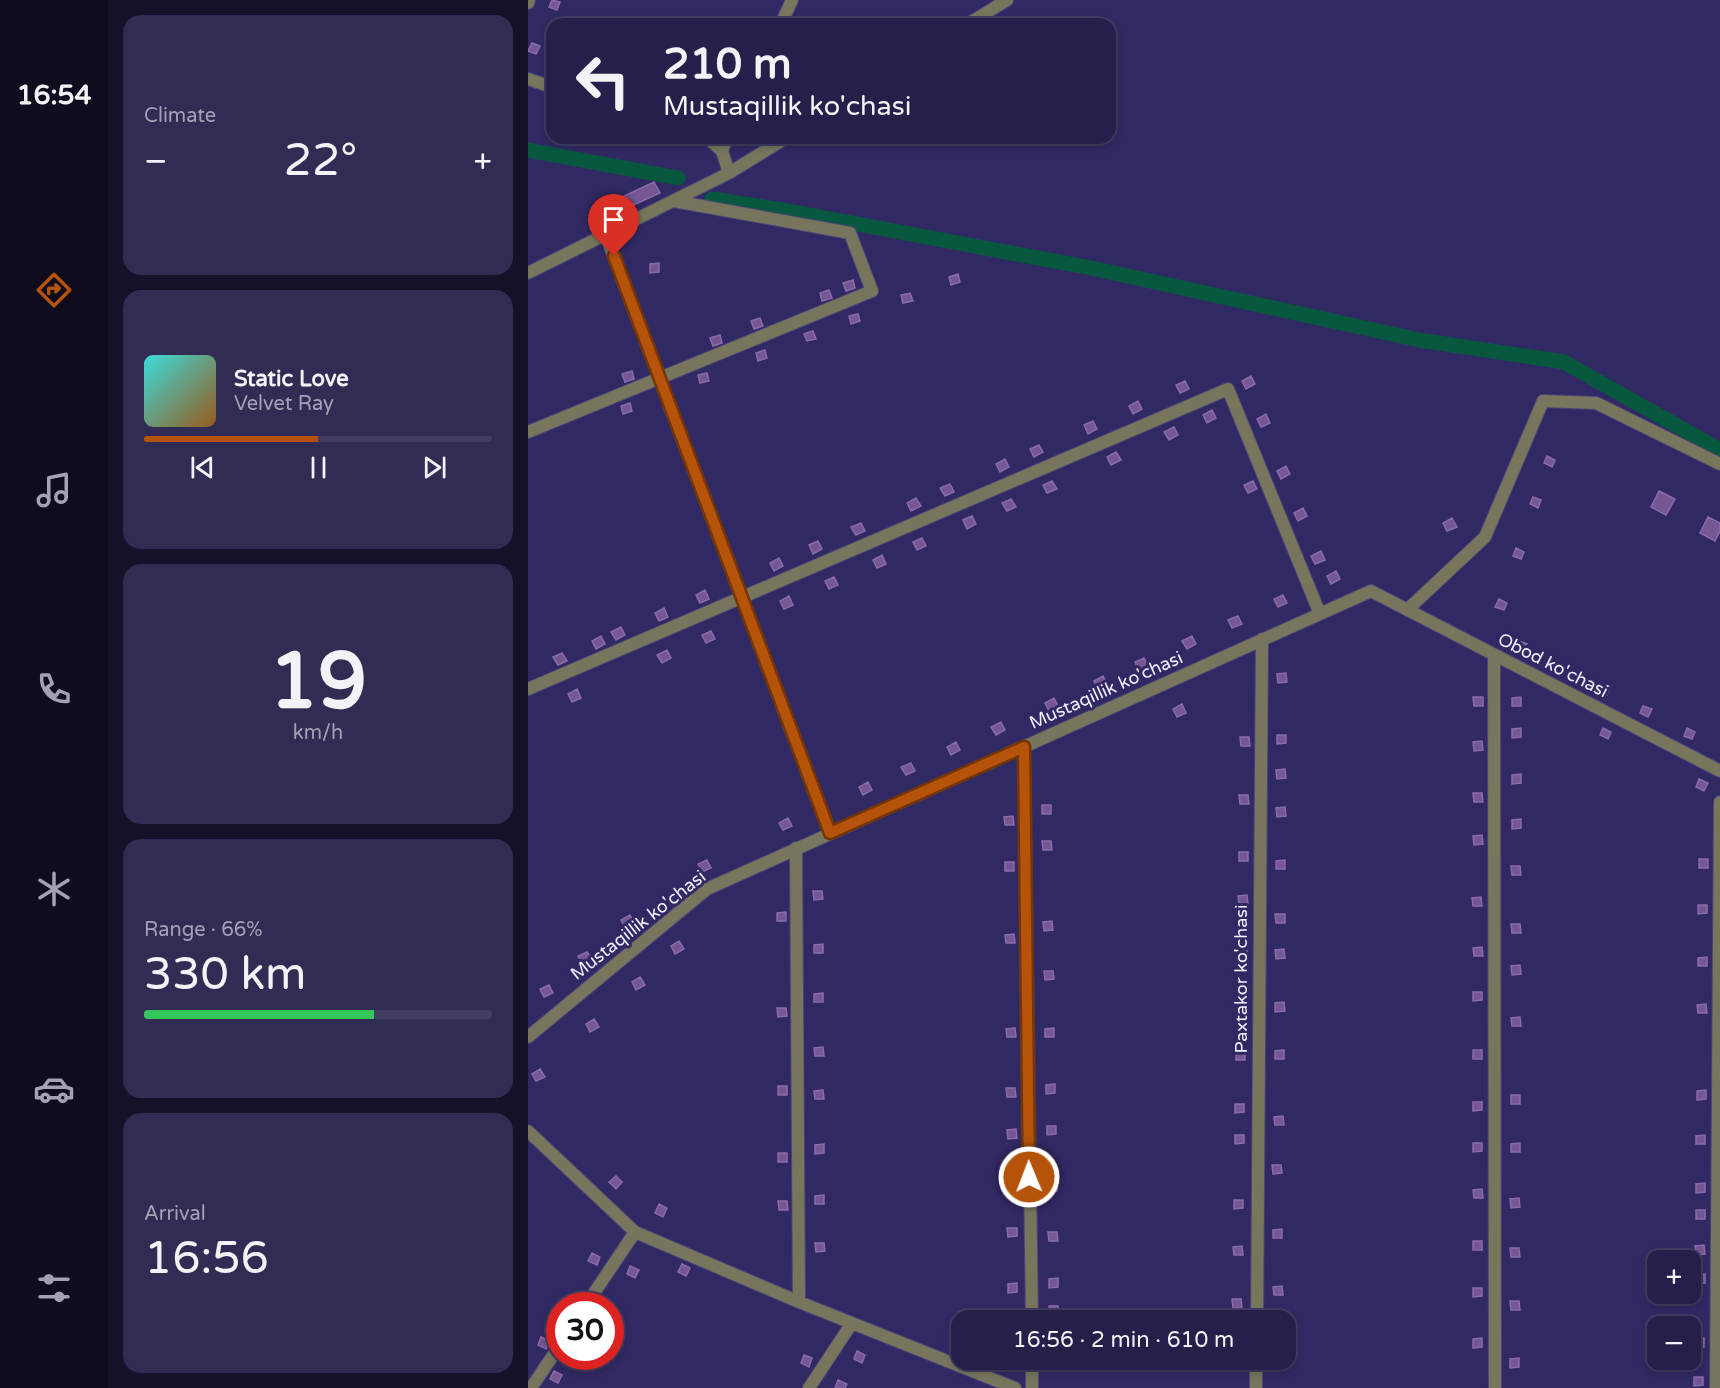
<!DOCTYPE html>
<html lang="en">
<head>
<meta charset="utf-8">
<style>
  body { margin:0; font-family:"Varela Round",sans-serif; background:#312c54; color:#f1f3f6; height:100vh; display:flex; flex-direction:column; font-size:22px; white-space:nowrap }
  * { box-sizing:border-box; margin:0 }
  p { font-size:20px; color:#a3a2b5 }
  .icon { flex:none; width:33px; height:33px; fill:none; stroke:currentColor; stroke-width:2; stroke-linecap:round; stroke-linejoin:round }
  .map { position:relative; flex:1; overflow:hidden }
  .sheet { display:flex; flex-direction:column; gap:15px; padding:15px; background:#141129; width:420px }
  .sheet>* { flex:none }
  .guide { position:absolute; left:18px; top:18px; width:570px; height:126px; border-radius:18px; box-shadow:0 3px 9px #0003,0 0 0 2px #423d62; background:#251f4a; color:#f1f3f6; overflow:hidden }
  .controls { position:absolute; left:1119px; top:1250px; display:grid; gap:12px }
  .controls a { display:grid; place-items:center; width:54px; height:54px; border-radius:12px; background:#251f4a; box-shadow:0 3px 9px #0003,0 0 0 2px #423d62; font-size:30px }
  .speed { position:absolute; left:18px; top:1292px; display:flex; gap:12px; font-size:30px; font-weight:700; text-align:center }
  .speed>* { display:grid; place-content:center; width:78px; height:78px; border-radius:50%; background:#251f4a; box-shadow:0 3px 9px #0003,0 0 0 2px #423d62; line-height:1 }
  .speed .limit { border:9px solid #d22; background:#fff; color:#111 }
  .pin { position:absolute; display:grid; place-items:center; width:51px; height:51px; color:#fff; margin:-62px -26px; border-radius:50% 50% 50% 0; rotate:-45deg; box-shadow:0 0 6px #0007 }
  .pin .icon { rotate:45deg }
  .me { position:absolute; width:66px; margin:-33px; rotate:359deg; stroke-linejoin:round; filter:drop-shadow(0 0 4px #0008) }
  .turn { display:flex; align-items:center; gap:21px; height:126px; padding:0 18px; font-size:27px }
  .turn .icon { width:78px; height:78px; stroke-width:2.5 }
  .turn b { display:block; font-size:42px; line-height:51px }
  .big { font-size:45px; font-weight:600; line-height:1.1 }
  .sheet .card { flex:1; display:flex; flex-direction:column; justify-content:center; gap:9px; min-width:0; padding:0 21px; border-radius:18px; background:#312c54 }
  .sheet .dial { align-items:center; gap:0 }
  .dial b { font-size:78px; line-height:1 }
  .song { display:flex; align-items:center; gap:18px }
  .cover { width:72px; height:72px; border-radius:9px; background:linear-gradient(135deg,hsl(180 70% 55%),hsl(30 70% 35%)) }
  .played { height:6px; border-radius:3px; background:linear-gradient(90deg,#b45309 50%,#423d62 50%) }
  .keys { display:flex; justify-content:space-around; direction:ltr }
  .heat { display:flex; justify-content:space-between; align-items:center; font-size:33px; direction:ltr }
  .charge { height:9px; border-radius:4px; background:linear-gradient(90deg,#34c759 66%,#423d62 0) }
  .trip { position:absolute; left:423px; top:1310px; width:345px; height:60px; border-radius:18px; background:#251f4a; box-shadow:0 3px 9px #0003,0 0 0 2px #423d62; font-weight:600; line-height:60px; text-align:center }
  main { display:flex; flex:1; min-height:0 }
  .tabs { display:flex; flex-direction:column; width:108px; justify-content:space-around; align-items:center; background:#0f0c1e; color:#a3a2b5 }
  .tabs .icon { width:42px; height:42px }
  .tabs .on { color:#b45309 }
  .tabs b { font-size:27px; color:#f1f3f6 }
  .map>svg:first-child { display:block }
</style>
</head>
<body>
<main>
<nav class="tabs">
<b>16:54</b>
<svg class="icon on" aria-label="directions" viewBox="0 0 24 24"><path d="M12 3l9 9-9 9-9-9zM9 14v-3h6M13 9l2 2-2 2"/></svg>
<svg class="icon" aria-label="music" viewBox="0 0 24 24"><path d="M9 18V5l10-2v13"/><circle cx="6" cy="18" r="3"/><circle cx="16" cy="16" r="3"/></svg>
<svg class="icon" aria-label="phone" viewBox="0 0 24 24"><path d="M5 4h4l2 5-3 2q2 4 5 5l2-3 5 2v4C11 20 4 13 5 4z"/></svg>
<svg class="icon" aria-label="climate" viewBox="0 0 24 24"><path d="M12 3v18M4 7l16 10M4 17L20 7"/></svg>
<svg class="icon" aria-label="car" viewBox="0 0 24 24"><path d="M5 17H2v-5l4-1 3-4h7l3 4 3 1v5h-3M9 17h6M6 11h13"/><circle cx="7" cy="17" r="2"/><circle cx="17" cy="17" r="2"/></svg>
<svg class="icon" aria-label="filters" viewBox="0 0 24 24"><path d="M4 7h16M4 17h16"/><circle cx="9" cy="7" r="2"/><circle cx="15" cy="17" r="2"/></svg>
</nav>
<section class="sheet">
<div class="card"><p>Climate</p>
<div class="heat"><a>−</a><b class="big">22°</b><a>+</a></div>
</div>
<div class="card">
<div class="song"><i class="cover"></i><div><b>Static Love</b><p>Velvet Ray</p></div></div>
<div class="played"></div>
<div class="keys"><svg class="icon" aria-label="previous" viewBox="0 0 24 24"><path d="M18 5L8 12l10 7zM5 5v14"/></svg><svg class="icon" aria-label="pause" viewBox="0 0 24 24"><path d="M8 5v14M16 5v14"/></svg><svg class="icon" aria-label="next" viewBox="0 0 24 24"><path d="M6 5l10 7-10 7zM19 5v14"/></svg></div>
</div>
<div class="card dial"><b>19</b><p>km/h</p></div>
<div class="card"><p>Range · 66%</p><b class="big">330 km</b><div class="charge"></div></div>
<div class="card"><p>Arrival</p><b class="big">16:56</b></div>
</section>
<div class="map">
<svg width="1192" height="1388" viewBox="0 0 1192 1388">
  <rect width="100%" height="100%" fill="#312963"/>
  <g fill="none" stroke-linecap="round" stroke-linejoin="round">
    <!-- canal -->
    <path stroke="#085840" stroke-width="15" d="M 0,150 L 150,178
      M 184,199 L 260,211 L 563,268 L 891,340 L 1036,362 L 1192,450"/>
  </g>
  <!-- building -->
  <path fill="#755794" stroke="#8a6baa" stroke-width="1.5" d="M 24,0 L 32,2 L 29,10 L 21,7 Z
    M 4,43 L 12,46 L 8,54 L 0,51 Z
    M 126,182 L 132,193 L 99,208 L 94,197 Z
    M 131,263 L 131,272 L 122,273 L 122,264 Z
    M 430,274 L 432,282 L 423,285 L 421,277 Z
    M 325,280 L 327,288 L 318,291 L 315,283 Z
    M 301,290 L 304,298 L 294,301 L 292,293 Z
    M 382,293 L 385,301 L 375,303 L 373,295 Z
    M 330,314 L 332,321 L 323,324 L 321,316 Z
    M 232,318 L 235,326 L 226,329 L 223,321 Z
    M 285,331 L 288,339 L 279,341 L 276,334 Z
    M 192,335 L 194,343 L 185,346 L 182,338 Z
    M 237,350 L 239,358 L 230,361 L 228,353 Z
    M 104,371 L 106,379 L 97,382 L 94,374 Z
    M 179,373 L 181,381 L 172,383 L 170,375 Z
    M 723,376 L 727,384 L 718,389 L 714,381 Z
    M 657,381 L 661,389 L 652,393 L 648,385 Z
    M 610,401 L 614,409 L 605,414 L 601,406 Z
    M 102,403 L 104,411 L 95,414 L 93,406 Z
    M 684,410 L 688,418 L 679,423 L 675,415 Z
    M 738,414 L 742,423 L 733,427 L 729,419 Z
    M 565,421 L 569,429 L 560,434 L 556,425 Z
    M 646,427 L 650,435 L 641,440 L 636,432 Z
    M 511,445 L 515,452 L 506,457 L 502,449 Z
    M 588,452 L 593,460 L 583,465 L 579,457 Z
    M 1019,456 L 1027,460 L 1024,467 L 1016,463 Z
    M 477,459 L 481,467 L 472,472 L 468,464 Z
    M 758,466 L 762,474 L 753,479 L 749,471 Z
    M 524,481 L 529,489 L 519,493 L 515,485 Z
    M 725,481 L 729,489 L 720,493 L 716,485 Z
    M 422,484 L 426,492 L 417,496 L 412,488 Z
    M 1131,491 L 1147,499 L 1138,515 L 1123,507 Z
    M 1005,497 L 1013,500 L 1010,508 L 1002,504 Z
    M 388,498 L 393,506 L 383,511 L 379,503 Z
    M 483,499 L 488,507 L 479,511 L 474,503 Z
    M 775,508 L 779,516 L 770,521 L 766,513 Z
    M 444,516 L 448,524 L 439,529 L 435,520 Z
    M 1180,517 L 1192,523 L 1192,531 L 1187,541 L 1172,533 Z
    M 924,518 L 929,527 L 919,531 L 915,523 Z
    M 333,523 L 337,531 L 328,535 L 323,527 Z
    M 394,538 L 398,546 L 389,550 L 385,542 Z
    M 290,541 L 294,549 L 285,554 L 281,545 Z
    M 988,548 L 996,552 L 993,559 L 985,556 Z
    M 793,551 L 797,560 L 787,564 L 783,556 Z
    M 354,555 L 358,564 L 349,568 L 345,560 Z
    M 251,558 L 255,566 L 246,571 L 242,563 Z
    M 808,571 L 812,579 L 803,584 L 799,576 Z
    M 306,577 L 310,585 L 301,589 L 297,581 Z
    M 177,590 L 181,599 L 172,603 L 168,595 Z
    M 755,595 L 759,603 L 750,607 L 746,599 Z
    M 261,596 L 265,605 L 256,609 L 252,601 Z
    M 971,599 L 979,603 L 976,610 L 967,607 Z
    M 136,608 L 140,617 L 131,621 L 127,613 Z
    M 710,616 L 714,624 L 704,628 L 700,620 Z
    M 93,627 L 97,635 L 88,640 L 83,632 Z
    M 183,631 L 187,639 L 178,643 L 174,635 Z
    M 73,636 L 77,644 L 68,649 L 64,641 Z
    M 664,636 L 668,644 L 659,649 L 654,641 Z
    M 991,641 L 999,644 L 996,652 L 988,648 Z
    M 139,650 L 143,658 L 134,663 L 129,655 Z
    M 34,653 L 39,661 L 30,665 L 25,657 Z
    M 616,658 L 620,666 L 611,670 L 607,662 Z
    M 758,673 L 759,682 L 750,683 L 749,674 Z
    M 575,676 L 579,684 L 570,689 L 566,681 Z
    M 1074,684 L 1082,687 L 1079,695 L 1071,691 Z
    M 49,689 L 53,698 L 44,702 L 40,694 Z
    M 945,697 L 955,697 L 955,706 L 946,706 Z
    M 993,697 L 993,706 L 984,706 L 984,698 Z
    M 526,698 L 530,706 L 521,711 L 517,703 Z
    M 654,704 L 658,713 L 649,717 L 645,709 Z
    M 1115,706 L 1124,709 L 1120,717 L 1112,713 Z
    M 473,722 L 477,730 L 468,735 L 463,727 Z
    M 993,728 L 993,737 L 984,738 L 984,729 Z
    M 1075,728 L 1083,732 L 1080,739 L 1072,735 Z
    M 1159,728 L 1167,732 L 1164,739 L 1156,736 Z
    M 749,735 L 758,735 L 758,743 L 749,744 Z
    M 712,737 L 721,737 L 722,746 L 713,746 Z
    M 954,741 L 955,750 L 946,751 L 945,742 Z
    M 428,742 L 432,750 L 423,755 L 419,747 Z
    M 383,763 L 387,771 L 378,775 L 373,767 Z
    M 757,769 L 758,778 L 749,779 L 748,770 Z
    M 993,774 L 993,783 L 984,784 L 984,775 Z
    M 1171,779 L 1180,783 L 1176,791 L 1168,787 Z
    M 340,782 L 344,790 L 335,795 L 331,787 Z
    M 945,793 L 954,793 L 955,802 L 946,802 Z
    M 711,795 L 720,795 L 721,804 L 712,804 Z
    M 514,805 L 523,805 L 523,814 L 514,814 Z
    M 757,807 L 758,816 L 749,817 L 748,808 Z
    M 485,816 L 486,825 L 477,825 L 476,817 Z
    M 260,818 L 264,826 L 255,830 L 251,823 Z
    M 993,819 L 993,828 L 984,829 L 984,820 Z
    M 954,835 L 955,844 L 946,845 L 945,836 Z
    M 514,841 L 523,841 L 524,850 L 515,850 Z
    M 711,852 L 720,852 L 720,861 L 711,861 Z
    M 1171,859 L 1180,859 L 1180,868 L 1171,868 Z
    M 179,860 L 183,868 L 174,872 L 170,864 Z
    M 757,860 L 757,869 L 748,869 L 748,861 Z
    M 477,862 L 486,862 L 486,871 L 477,871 Z
    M 983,866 L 992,866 L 993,875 L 984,875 Z
    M 285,891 L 294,891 L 295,899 L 286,900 Z
    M 719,895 L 720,904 L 711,905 L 710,896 Z
    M 953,897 L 954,906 L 945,906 L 944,898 Z
    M 1170,905 L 1179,905 L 1179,913 L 1170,914 Z
    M 258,912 L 258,921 L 249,921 L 249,913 Z
    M 747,914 L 757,914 L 757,923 L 748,923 Z
    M 102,915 L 106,923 L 97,928 L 93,920 Z
    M 524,921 L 525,930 L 516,931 L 515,922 Z
    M 983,924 L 992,924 L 993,933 L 984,933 Z
    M 486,934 L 487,943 L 478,943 L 477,935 Z
    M 151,941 L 156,949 L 147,954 L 143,946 Z
    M 295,944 L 295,953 L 286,953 L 286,945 Z
    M 954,947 L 955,956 L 946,956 L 945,948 Z
    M 756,949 L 757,958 L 748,959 L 747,950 Z
    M 709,951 L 719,951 L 719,960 L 710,960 Z
    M 59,952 L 64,959 L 54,964 L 50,956 Z
    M 1179,957 L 1179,966 L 1170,966 L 1170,958 Z
    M 992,965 L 993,974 L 984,975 L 983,966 Z
    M 516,971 L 525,971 L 526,979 L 517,980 Z
    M 112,977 L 117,985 L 108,990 L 104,982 Z
    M 21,985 L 25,993 L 16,997 L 12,989 Z
    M 945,992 L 954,992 L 954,1000 L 945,1001 Z
    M 295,993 L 295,1002 L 286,1002 L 286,994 Z
    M 756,1002 L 757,1011 L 747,1012 L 747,1003 Z
    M 709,1003 L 718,1003 L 718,1011 L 709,1012 Z
    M 1178,1004 L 1179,1013 L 1170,1013 L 1169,1005 Z
    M 249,1008 L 258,1008 L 259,1016 L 250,1017 Z
    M 992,1017 L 993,1026 L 984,1026 L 983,1018 Z
    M 66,1019 L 71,1027 L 62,1032 L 58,1024 Z
    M 487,1028 L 488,1037 L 479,1037 L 478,1029 Z
    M 526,1028 L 526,1037 L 517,1037 L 517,1029 Z
    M 295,1047 L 296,1056 L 287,1056 L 286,1048 Z
    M 756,1050 L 756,1059 L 747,1059 L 747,1051 Z
    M 945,1050 L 954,1050 L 954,1059 L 945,1059 Z
    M 708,1051 L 717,1051 L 717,1060 L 708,1060 Z
    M 12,1069 L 17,1077 L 8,1081 L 4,1074 Z
    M 527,1084 L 527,1093 L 518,1094 L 518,1085 Z
    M 250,1086 L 259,1086 L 259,1095 L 250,1095 Z
    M 478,1088 L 487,1088 L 488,1097 L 479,1097 Z
    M 295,1090 L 296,1099 L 287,1099 L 286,1091 Z
    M 1178,1090 L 1178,1099 L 1169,1100 L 1169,1091 Z
    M 983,1095 L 992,1095 L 992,1104 L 983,1104 Z
    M 945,1102 L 954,1102 L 954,1110 L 945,1111 Z
    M 707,1104 L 716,1104 L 716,1112 L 707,1113 Z
    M 755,1116 L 756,1125 L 747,1125 L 746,1117 Z
    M 519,1126 L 528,1126 L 528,1134 L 519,1135 Z
    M 488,1129 L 489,1138 L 480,1139 L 479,1130 Z
    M 707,1135 L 716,1135 L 716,1143 L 707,1144 Z
    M 1177,1135 L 1177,1144 L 1168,1144 L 1168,1136 Z
    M 945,1143 L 954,1143 L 954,1151 L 945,1152 Z
    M 992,1143 L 992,1152 L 983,1152 L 983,1144 Z
    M 296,1144 L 296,1153 L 287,1154 L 287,1145 Z
    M 250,1153 L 259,1153 L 259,1162 L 250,1162 Z
    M 744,1165 L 753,1165 L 754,1173 L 745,1174 Z
    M 88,1176 L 94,1182 L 88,1189 L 81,1182 Z
    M 479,1177 L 488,1177 L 489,1185 L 480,1186 Z
    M 519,1182 L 528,1182 L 529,1191 L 520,1191 Z
    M 1177,1183 L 1177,1192 L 1168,1193 L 1168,1184 Z
    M 954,1189 L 955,1198 L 946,1198 L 945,1190 Z
    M 296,1195 L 296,1204 L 287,1204 L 287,1196 Z
    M 991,1198 L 992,1207 L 983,1208 L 982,1199 Z
    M 706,1200 L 715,1200 L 715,1208 L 706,1209 Z
    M 250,1201 L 259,1201 L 260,1210 L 251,1210 Z
    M 131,1204 L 139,1208 L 135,1217 L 127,1213 Z
    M 1168,1210 L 1177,1210 L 1177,1219 L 1168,1219 Z
    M 479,1228 L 489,1228 L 489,1236 L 480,1237 Z
    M 754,1229 L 754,1238 L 745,1238 L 745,1230 Z
    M 520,1232 L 529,1232 L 530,1241 L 521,1241 Z
    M 945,1241 L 954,1241 L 954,1250 L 945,1250 Z
    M 287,1243 L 296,1243 L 297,1251 L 288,1252 Z
    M 1176,1245 L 1177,1254 L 1168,1255 L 1167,1246 Z
    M 714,1246 L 715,1255 L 706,1255 L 705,1247 Z
    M 982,1248 L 991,1248 L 992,1257 L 983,1257 Z
    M 64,1253 L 72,1257 L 69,1265 L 60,1261 Z
    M 154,1264 L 162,1268 L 158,1276 L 150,1272 Z
    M 102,1266 L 111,1270 L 107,1278 L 99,1274 Z
    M 1177,1274 L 1177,1283 L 1168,1284 L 1167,1275 Z
    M 530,1278 L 530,1287 L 521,1288 L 521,1279 Z
    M 489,1283 L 489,1292 L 480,1293 L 480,1284 Z
    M 754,1286 L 755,1295 L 746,1295 L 745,1287 Z
    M 945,1288 L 954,1288 L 954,1296 L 945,1297 Z
    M 704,1299 L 713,1299 L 714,1307 L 705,1308 Z
    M 982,1301 L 991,1301 L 992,1310 L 983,1310 Z
    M 521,1306 L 530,1306 L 531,1314 L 522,1315 Z
    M 13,1337 L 22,1341 L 18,1349 L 10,1345 Z
    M 954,1338 L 954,1347 L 945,1348 L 945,1339 Z
    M 1176,1338 L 1176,1347 L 1167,1347 L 1167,1339 Z
    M 329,1351 L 337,1355 L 334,1363 L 326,1359 Z
    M 276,1355 L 284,1358 L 281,1367 L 273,1363 Z
    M 991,1358 L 991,1367 L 982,1368 L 982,1359 Z
    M 26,1371 L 34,1375 L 30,1383 L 22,1379 Z
    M 1166,1377 L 1175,1377 L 1175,1385 L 1166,1386 Z
    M 310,1380 L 319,1384 L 317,1388 L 307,1388 Z"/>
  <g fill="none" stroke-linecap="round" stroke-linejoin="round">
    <!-- minor casing -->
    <g stroke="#4c4579" stroke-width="14">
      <path id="minor" d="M 0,3 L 1,0
        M 253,24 L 264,0
        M 440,24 L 479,0
        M 0,79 L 24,87
        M 180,138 L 194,151 L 201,173
        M 194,151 L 199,138
        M 78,236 L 302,833
        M 0,273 L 201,173 L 258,138
        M 0,432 L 344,291 L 322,233 L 146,201
        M 879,610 L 957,537 L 1015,401 L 1068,403 L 1192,464
        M 966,655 L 967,1388
        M 0,689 L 700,389 L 792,614
        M 496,747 L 504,1320
        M 268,848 L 271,1302
        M 0,1037 L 179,889 L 843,591 L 1192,771
        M 0,1131 L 107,1232 L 271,1302 L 487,1388
        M 58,1305 L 107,1232
        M 729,1320 L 734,639
        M 504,1359 L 504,1388
        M 3,1388 L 32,1345
        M 281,1388 L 324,1323
        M 728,1388 L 728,1359
        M 1188,1388 L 1192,802"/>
    </g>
    <!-- minor -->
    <use href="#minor" stroke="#77765d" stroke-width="12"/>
  </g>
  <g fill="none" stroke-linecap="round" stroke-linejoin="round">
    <!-- route casing -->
    <g stroke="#753606" stroke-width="15">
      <path id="route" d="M 86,256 L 302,833 L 496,747 L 501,1177"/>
    </g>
    <!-- route -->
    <use href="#route" stroke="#b45309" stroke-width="10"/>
  </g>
  <g text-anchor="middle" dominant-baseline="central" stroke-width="6" stroke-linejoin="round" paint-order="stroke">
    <!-- street labels -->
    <g font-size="18" fill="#efeffe" stroke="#312963">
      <text transform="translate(1025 665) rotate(27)">Obod ko'chasi</text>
      <text transform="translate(578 690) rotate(-24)">Mustaqillik ko'chasi</text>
      <text transform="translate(110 925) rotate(-38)">Mustaqillik ko'chasi</text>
      <text transform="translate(713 979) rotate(-90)">Paxtakor ko'chasi</text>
    </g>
  </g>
</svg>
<div class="controls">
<a>+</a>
<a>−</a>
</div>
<div class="speed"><div class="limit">30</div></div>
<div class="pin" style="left:86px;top:256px;background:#d93025"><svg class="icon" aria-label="arrive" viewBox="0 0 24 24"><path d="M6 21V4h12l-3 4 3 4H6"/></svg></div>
<svg class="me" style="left:501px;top:1177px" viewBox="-20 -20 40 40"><circle r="17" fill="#b45309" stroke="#fff" stroke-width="3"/><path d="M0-11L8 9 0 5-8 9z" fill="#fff"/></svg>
<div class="trip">16:56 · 2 min · 610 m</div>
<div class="guide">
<div class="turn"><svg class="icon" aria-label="left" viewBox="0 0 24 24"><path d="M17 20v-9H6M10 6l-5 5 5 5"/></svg><div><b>210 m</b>Mustaqillik ko'chasi</div></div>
</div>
</div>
</main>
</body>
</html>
